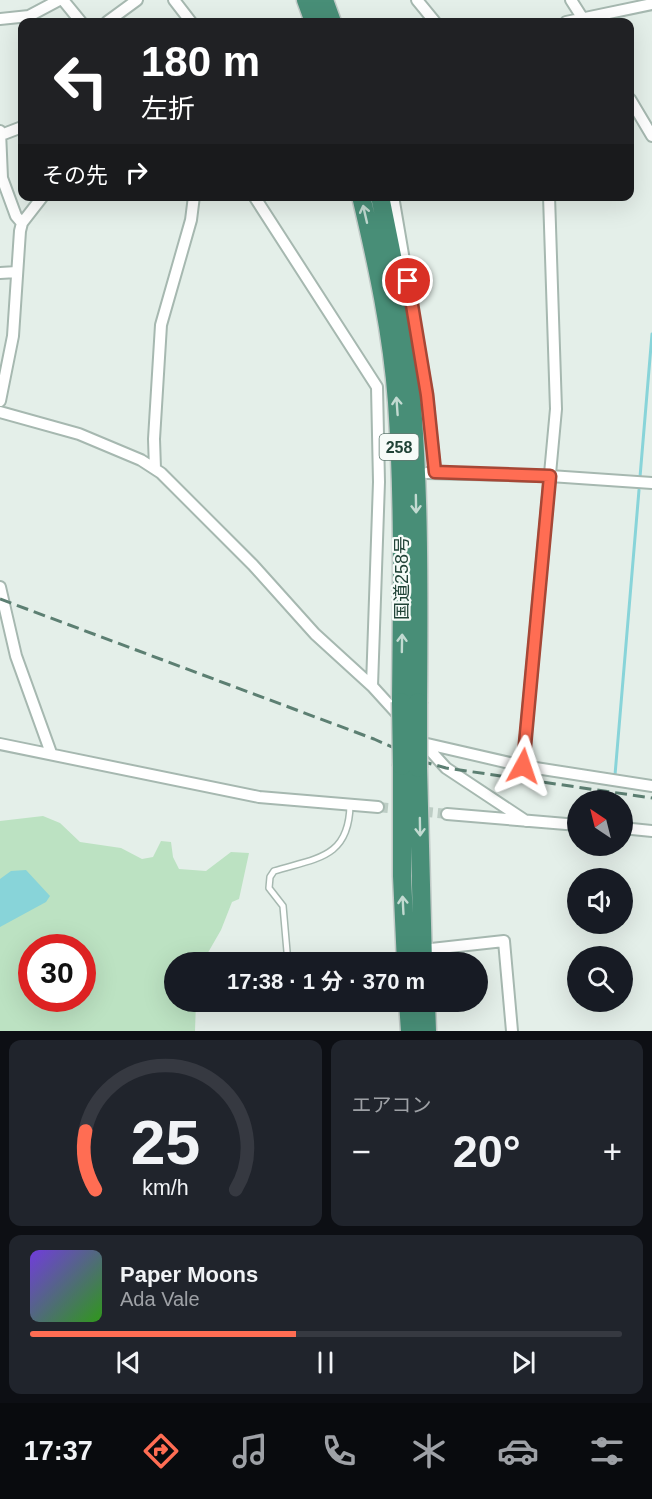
<!DOCTYPE html>
<html lang="ja">
<head>
<meta charset="utf-8">
<style>
  body { margin:0; font-family:Arial,"Noto Sans JP",sans-serif; background:#20242c; color:#f1f3f6; height:100vh; display:flex; flex-direction:column; font-size:22px; white-space:nowrap }
  * { box-sizing:border-box; margin:0 }
  p { font-size:20px; color:#9ea1a6 }
  .icon { flex:none; width:33px; height:33px; fill:none; stroke:currentColor; stroke-width:2; stroke-linecap:round; stroke-linejoin:round }
  .map { position:relative; height:1031px; overflow:hidden }
  .panel { display:flex; flex-direction:column; gap:9px; padding:9px; background:#0d0f14; flex:1 }
  .panel>* { flex:none }
  .guide { position:absolute; left:18px; top:18px; width:616px; height:183px; border-radius:12px; box-shadow:0 6px 24px #0002; background:#202124; color:#fff; overflow:hidden }
  .needle { width:39px; rotate:325deg }
  .fabs { position:absolute; left:567px; top:790px; display:grid; gap:12px }
  .fabs a { display:grid; place-items:center; width:66px; height:66px; border-radius:50%; background:#171b24; box-shadow:0 6px 24px #0002; font-size:30px }
  .speed { position:absolute; left:18px; top:934px; display:flex; gap:12px; font-size:30px; font-weight:700; text-align:center }
  .speed>* { display:grid; place-content:center; width:78px; height:78px; border-radius:50%; background:#171b24; box-shadow:0 6px 24px #0002; line-height:1 }
  .speed .limit { border:9px solid #d22; background:#fff; color:#111 }
  .pin { position:absolute; display:grid; place-items:center; width:51px; height:51px; color:#fff; margin:-26px; border:3px solid #fff; border-radius:50%; box-shadow:0 2px 6px #0007 }
  .me { position:absolute; width:66px; margin:-33px; rotate:5deg; stroke-linejoin:round; filter:drop-shadow(0 0 4px #0008) }
  .turn { display:flex; align-items:center; gap:21px; height:126px; padding:0 24px; font-size:27px }
  .turn .icon { width:78px; height:78px; stroke-width:2.5 }
  .turn b { display:block; font-size:42px; line-height:51px }
  .then { display:flex; align-items:center; height:57px; padding:0 24px; background:#0003; gap:12px; font-size:22px }
  .big { font-size:45px; font-weight:700; line-height:1.1 }
  .panel .tile { flex:1; display:flex; flex-direction:column; justify-content:center; gap:9px; min-width:0; padding:0 21px; border-radius:12px; background:#20242c }
  .panel .dial { align-items:center; gap:0 }
  .dial svg { height:156px; overflow:visible; fill:none; stroke:#363941; stroke-width:7; stroke-linecap:round; text-anchor:middle }
  .dial text { fill:#f1f3f6; stroke:none }
  .song { display:flex; align-items:center; gap:18px }
  .cover { width:72px; height:72px; border-radius:9px; background:linear-gradient(135deg,hsl(260 70% 55%),hsl(110 70% 35%)) }
  .played { height:6px; border-radius:3px; background:linear-gradient(90deg,#ff6d53 45%,#363941 45%) }
  .keys { display:flex; justify-content:space-around; direction:ltr }
  .heat { display:flex; justify-content:space-between; align-items:center; font-size:33px; direction:ltr }
  .panel .tiles { flex:1; display:grid; gap:9px; grid-template-columns:1fr 1fr }
  .tile:last-child { grid-column:span 2 }
  .trip { position:absolute; left:164px; top:952px; width:324px; height:60px; border-radius:30px; background:#171b24; box-shadow:0 6px 24px #0002; font-weight:700; line-height:60px; text-align:center }
  .tab-bar { display:flex; height:96px; justify-content:space-around; align-items:center; background:#090b0e; color:#9ea1a6 }
  .tab-bar .icon { width:42px; height:42px }
  .tab-bar .current { color:#ff6d53 }
  .tab-bar b { font-size:27px; color:#f1f3f6 }
  .map>svg:first-child { display:block }
</style>
</head>
<body>
<div class="map">
<svg width="652" height="1031" viewBox="0 0 652 1031">
  <rect width="100%" height="100%" fill="#e4efe9"/>
  <!-- green -->
  <path fill="#bce2c2" fill-rule="evenodd" d="M 43,816 L 60,823 L 80,842 L 121,848 L 142,859 L 153,857 L 161,841 L 171,842 L 173,857 L 179,869 L 206,871 L 231,852 L 249,853 L 239,899 L 232,902 L 221,930 L 202,963 L 174,963 L 174,1002 L 196,1002 L 195,1031 L 0,1031 L 0,821 ZM 32,948 L 82,948 L 82,999 L 32,999 Z"/>
  <!-- water -->
  <path fill="#88d4d9" d="M 26,870 L 50,896 L 46,902 L 0,927 L 0,879 L 11,871 Z"/>
  <g fill="none" stroke-linecap="round" stroke-linejoin="round">
    <!-- stream -->
    <path stroke="#88d4d9" stroke-width="3" d="M 640,477 L 652,334
      M 615,775 L 639,490"/>
    <!-- minor-tunnel -->
    <path stroke="#bdcdc5" stroke-width="10" stroke-dasharray="10 5" stroke-linecap="butt" d="M 378,807 L 447,814"/>
    <!-- service casing -->
    <g stroke="#a6b8b0" stroke-width="8">
      <path id="service" d="M 288,963 L 283,906 L 269,888 L 270,877 L 274,871 C 317,858 349,858 350,805"/>
    </g>
    <!-- minor casing -->
    <g stroke="#a6b8b0" stroke-width="14">
      <path id="minor" d="M 63,0 L 81,22
        M 174,0 L 191,22
        M 417,0 L 435,22
        M 571,0 L 585,22
        M 0,19 L 29,16 L 59,0
        M 107,22 L 137,0
        M 566,22 L 652,4
        M 630,99 L 652,136
        M 0,131 L 2,178 L 16,216 L 22,223
        M 1,135 L 22,127
        M 254,196 L 377,387 L 379,482 L 372,686
        M 393,196 L 427,395 L 435,472
        M 0,273 L 17,272
        M 0,401 L 13,336 L 20,231 L 22,223 L 43,196
        M 0,412 L 79,434 L 141,460 L 161,473 L 253,565 L 315,634 L 372,686 L 402,719
        M 155,469 L 154,439 L 161,325 L 191,220 L 194,196
        M 427,473 L 550,476 L 652,483
        M 0,587 L 16,656 L 51,753
        M 418,737 L 446,768 L 526,821
        M 423,743 L 523,766 L 652,786
        M 0,744 L 259,797 L 378,807
        M 523,766 L 556,409 L 549,196
        M 447,814 L 578,825
        M 622,828 L 652,831
        M 422,950 L 504,941 L 512,1031"/>
    </g>
    <!-- trunk casing -->
    <g stroke="#c1cac7" stroke-width="21">
      <path id="trunk" d="M 306,0 L 314,22
        M 324,0 L 332,22
        M 361,196 C 377,264 392,333 397,402 C 404,502 402,602 401,702
        M 380,196 C 388,237 397,277 403,317 C 420,444 419,574 418,702
        M 402,766 L 402,876 L 406,963
        M 418,768 L 423,963
        M 408,1002 L 410,1031
        M 426,1002 L 427,1031"/>
    </g>
    <!-- service -->
    <use href="#service" stroke="#fff" stroke-width="5"/>
    <!-- minor -->
    <use href="#minor" stroke="#fff" stroke-width="10"/>
    <!-- trunk -->
    <use href="#trunk" stroke="#488e77" stroke-width="18"/>
    <!-- rail -->
    <path stroke="#5c7f72" stroke-width="3" stroke-dasharray="12 6" stroke-linecap="butt" d="M 0,599 L 374,739 L 428,763 L 446,768 L 652,798"/>
    <!-- trunk-bridge casing -->
    <g stroke="#c1cac7" stroke-width="21" stroke-linecap="butt">
      <path id="trunk-bridge" d="M 401,702 L 402,766
        M 418,702 L 418,768"/>
    </g>
    <!-- trunk-bridge -->
    <use href="#trunk-bridge" stroke="#488e77" stroke-width="18"/>
  </g>
  <!-- one-way arrows -->
  <defs><path id="oneway-shaft" d="M-6 0H5M1.5-3L5.5 0L1.5 3" fill="none" stroke-width="1.6" stroke-linecap="round" stroke-linejoin="round" transform="scale(1.5)"/></defs>
  <g stroke="#c2dad1">
    <use href="#oneway-shaft" transform="translate(365 214) rotate(-103)"/>
    <use href="#oneway-shaft" transform="translate(397 406) rotate(-94)"/>
    <use href="#oneway-shaft" transform="translate(416 504) rotate(89)"/>
    <use href="#oneway-shaft" transform="translate(402 643) rotate(-89)"/>
    <use href="#oneway-shaft" transform="translate(420 827) rotate(89)"/>
    <use href="#oneway-shaft" transform="translate(403 905) rotate(-93)"/>
  </g>
  <g fill="none" stroke-linecap="round" stroke-linejoin="round">
    <!-- route casing -->
    <g stroke="#a64736" stroke-width="15">
      <path id="route" d="M 408,281 L 427,395 L 435,472 L 550,476 L 523,766"/>
    </g>
    <!-- route -->
    <use href="#route" stroke="#ff6d53" stroke-width="10"/>
  </g>
  <g text-anchor="middle" dominant-baseline="central" stroke-width="4.5" stroke-linejoin="round" paint-order="stroke">
    <!-- shield labels -->
    <rect fill="#f6fbf8" stroke="#617a71" stroke-width="1.5" x="379.5" y="434" width="39" height="26" rx="4.5"/>
    <g font-size="16" font-weight="bold" fill="#214337">
      <text x="399" y="447">258</text>
    </g>
    <!-- street labels -->
    <g font-size="18" fill="#214337" stroke="#f6fbf8">
      <text transform="translate(402 578) rotate(-90)">国道258号</text>
    </g>
  </g>
</svg>
<div class="fabs">
<a><svg class="needle" viewBox="-14 -14 28 28"><path d="M0-13l5 13h-10z" fill="#e53935"/><path d="M0 13l5-13h-10z" fill="#9ea1a6"/></svg></a>
<a><svg class="icon" aria-label="sound" viewBox="0 0 24 24"><path d="M4 9h4l5-4v14l-5-4H4zM17 9q2 3 0 6"/></svg></a>
<a><svg class="icon" aria-label="search" viewBox="0 0 24 24"><circle cx="10" cy="10" r="6"/><path d="M15 15l6 6"/></svg></a>
</div>
<div class="speed"><div class="limit">30</div></div>
<div class="pin" style="left:408px;top:281px;background:#d93025"><svg class="icon" aria-label="arrive" viewBox="0 0 24 24"><path d="M6 21V4h12l-3 4 3 4H6"/></svg></div>
<svg class="me" style="left:523px;top:766px" viewBox="-20 -20 40 40"><path d="M0-17L14 15 0 8-14 15z" fill="#ff6d53" stroke="#fff" stroke-width="4"/></svg>
<div class="trip">17:38 · 1 分 · 370 m</div>
<div class="guide">
<div class="turn"><svg class="icon" aria-label="left" viewBox="0 0 24 24"><path d="M17 20v-9H6M10 6l-5 5 5 5"/></svg><div><b>180 m</b>左折</div></div>
<div class="then">その先<svg class="icon" aria-label="right" viewBox="0 0 24 24"><path d="M7 20v-9h11M14 6l5 5-5 5"/></svg></div>
</div>
</div>
<section class="panel">
<div class="tiles">
<div class="tile dial"><svg viewBox="0 0 100 80">
<path d="M14 69A42 42 0 1 1 86 69"/>
<path d="M14 69A42 42 0 0 1 9 39" stroke="#ff6d53"/>
<text x="50" y="56" font-size="32" font-weight="700">25</text>
<text x="50" y="72" font-size="11">km/h</text>
</svg></div>
<div class="tile"><p>エアコン</p>
<div class="heat"><a>−</a><b class="big">20°</b><a>+</a></div>
</div>
<div class="tile">
<div class="song"><i class="cover"></i><div><b>Paper Moons</b><p>Ada Vale</p></div></div>
<div class="played"></div>
<div class="keys"><svg class="icon" aria-label="previous" viewBox="0 0 24 24"><path d="M18 5L8 12l10 7zM5 5v14"/></svg><svg class="icon" aria-label="pause" viewBox="0 0 24 24"><path d="M8 5v14M16 5v14"/></svg><svg class="icon" aria-label="next" viewBox="0 0 24 24"><path d="M6 5l10 7-10 7zM19 5v14"/></svg></div>
</div>
</div>
</section>
<nav class="tab-bar">
<b>17:37</b>
<svg class="icon current" aria-label="directions" viewBox="0 0 24 24"><path d="M12 3l9 9-9 9-9-9zM9 14v-3h6M13 9l2 2-2 2"/></svg>
<svg class="icon" aria-label="music" viewBox="0 0 24 24"><path d="M9 18V5l10-2v13"/><circle cx="6" cy="18" r="3"/><circle cx="16" cy="16" r="3"/></svg>
<svg class="icon" aria-label="phone" viewBox="0 0 24 24"><path d="M5 4h4l2 5-3 2q2 4 5 5l2-3 5 2v4C11 20 4 13 5 4z"/></svg>
<svg class="icon" aria-label="climate" viewBox="0 0 24 24"><path d="M12 3v18M4 7l16 10M4 17L20 7"/></svg>
<svg class="icon" aria-label="car" viewBox="0 0 24 24"><path d="M5 17H2v-5l4-1 3-4h7l3 4 3 1v5h-3M9 17h6M6 11h13"/><circle cx="7" cy="17" r="2"/><circle cx="17" cy="17" r="2"/></svg>
<svg class="icon" aria-label="filters" viewBox="0 0 24 24"><path d="M4 7h16M4 17h16"/><circle cx="9" cy="7" r="2"/><circle cx="15" cy="17" r="2"/></svg>
</nav>
</body>
</html>
